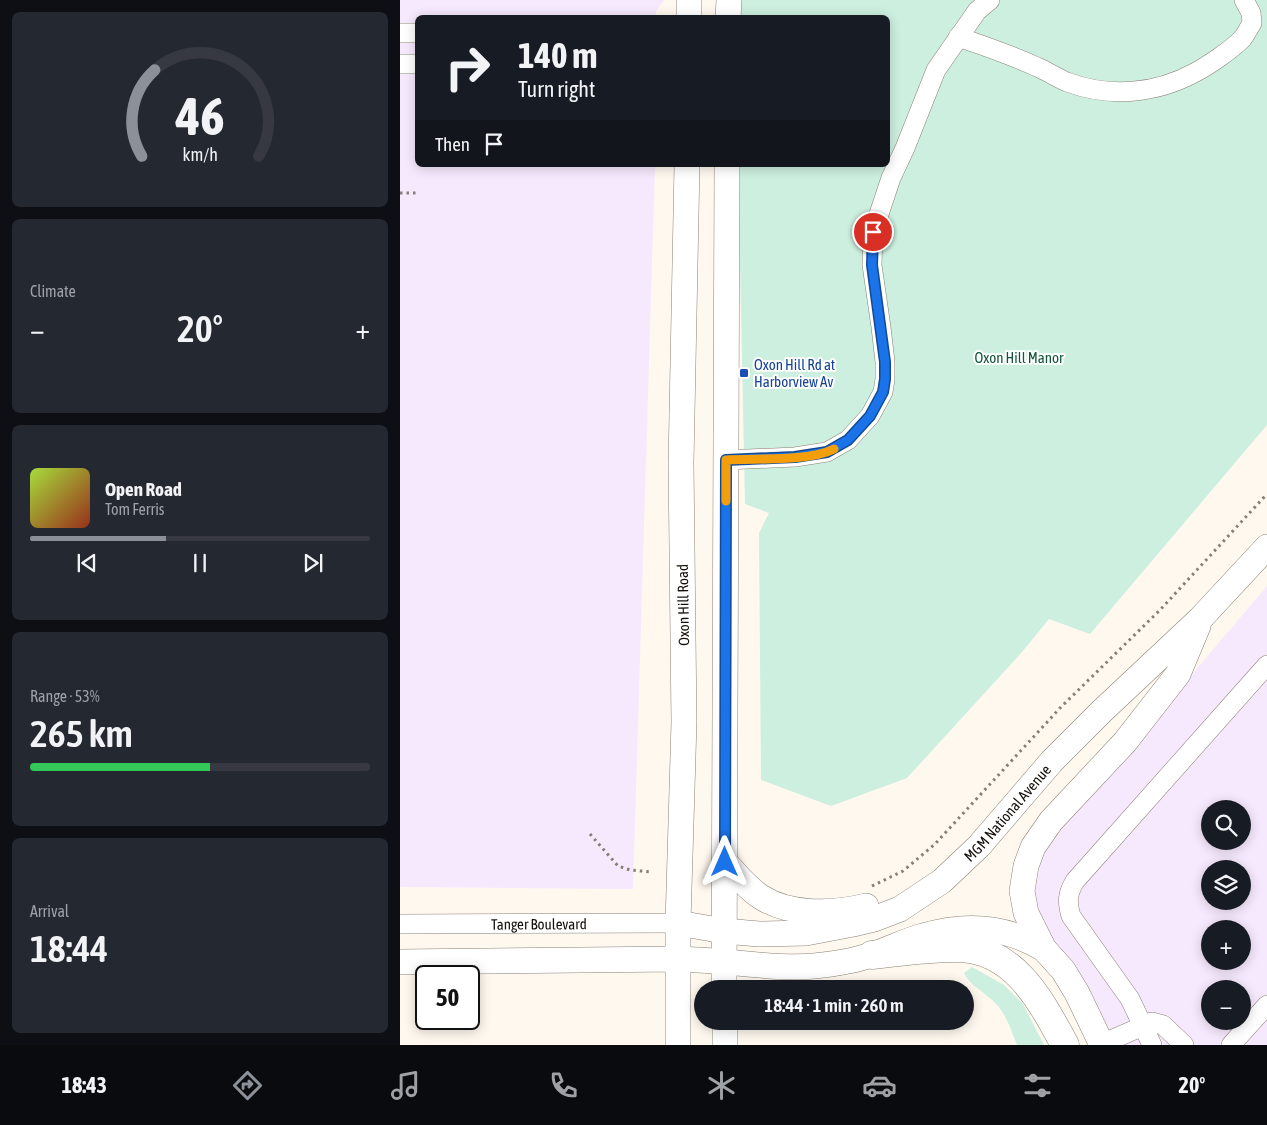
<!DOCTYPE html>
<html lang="en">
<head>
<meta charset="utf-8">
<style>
  body { margin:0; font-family:"Asap Condensed",sans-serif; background:#242831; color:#f1f3f6; height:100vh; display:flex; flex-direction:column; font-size:19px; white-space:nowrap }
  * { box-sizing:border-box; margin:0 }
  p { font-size:16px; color:#9ea1a6 }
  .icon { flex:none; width:28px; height:28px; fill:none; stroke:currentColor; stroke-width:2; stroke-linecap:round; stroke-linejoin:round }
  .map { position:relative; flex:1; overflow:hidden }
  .details { display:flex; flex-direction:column; gap:12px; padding:12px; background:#0d0f14; width:400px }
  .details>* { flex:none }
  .hud { position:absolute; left:15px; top:15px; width:475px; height:152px; border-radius:8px; box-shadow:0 2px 12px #0003; background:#171b24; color:#f1f3f6; overflow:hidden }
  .controls { position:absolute; left:801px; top:800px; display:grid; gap:10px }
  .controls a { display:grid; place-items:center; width:50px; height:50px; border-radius:50%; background:#171b24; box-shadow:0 2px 12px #0003; font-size:25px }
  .speed { position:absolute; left:15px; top:965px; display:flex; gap:10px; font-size:25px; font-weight:700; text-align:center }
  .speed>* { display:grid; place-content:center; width:65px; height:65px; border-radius:50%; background:#171b24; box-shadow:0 2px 12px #0003; line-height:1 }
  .speed .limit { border:2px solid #111; border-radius:8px; background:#fff; color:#111 }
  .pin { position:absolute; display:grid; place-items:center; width:42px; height:42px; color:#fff; margin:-21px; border:2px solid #fff; border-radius:50%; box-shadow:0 1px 5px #0007 }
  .me { position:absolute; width:55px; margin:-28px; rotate:0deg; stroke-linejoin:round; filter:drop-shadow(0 0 4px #0008) }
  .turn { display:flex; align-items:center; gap:18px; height:105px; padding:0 20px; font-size:22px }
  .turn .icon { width:65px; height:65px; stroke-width:2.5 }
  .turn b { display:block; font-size:35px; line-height:42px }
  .then { display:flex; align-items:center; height:48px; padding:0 20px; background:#0003; gap:10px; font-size:19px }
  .big { font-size:38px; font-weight:600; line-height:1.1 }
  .details .widget { flex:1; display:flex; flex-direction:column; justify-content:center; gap:8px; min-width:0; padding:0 18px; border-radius:8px; background:#242831 }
  .details .dial { align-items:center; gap:0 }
  .dial svg { height:130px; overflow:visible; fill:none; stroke:#363941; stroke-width:7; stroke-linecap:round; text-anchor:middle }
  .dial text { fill:#f1f3f6; stroke:none }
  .song { display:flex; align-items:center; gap:15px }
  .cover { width:60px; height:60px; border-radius:8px; background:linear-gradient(135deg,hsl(80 70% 55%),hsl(10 70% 35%)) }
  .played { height:5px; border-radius:2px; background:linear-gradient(90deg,#8c9099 40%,#363941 40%) }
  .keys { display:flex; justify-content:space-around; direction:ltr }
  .heat { display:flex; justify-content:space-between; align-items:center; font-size:28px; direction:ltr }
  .charge { height:8px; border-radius:4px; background:linear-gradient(90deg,#34c759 53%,#363941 0) }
  .trip { position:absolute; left:294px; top:980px; width:280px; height:50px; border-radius:25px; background:#171b24; box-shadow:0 2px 12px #0003; font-weight:600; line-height:50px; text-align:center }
  .dock { display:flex; height:80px; justify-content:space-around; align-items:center; background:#090b0e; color:#9ea1a6 }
  .dock .icon { width:35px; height:35px }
  .dock .on { color:#8c9099 }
  .dock b { font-size:22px; color:#f1f3f6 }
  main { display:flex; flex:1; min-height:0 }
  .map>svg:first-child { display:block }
</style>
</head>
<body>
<main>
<section class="details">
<div class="widget dial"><svg viewBox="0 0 100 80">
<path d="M14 69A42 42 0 1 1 86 69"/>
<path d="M14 69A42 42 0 0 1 22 16" stroke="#8c9099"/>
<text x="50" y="56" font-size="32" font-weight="700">46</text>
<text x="50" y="72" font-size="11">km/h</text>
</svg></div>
<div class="widget"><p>Climate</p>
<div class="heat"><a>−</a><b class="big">20°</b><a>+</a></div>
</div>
<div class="widget">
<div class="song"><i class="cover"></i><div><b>Open Road</b><p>Tom Ferris</p></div></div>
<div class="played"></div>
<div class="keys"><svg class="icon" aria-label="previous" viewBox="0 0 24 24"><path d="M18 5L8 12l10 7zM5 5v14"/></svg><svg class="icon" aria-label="pause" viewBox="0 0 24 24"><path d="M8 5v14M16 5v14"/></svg><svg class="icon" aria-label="next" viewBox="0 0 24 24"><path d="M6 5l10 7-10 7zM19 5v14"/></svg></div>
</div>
<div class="widget"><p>Range · 53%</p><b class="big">265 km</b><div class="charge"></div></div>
<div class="widget"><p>Arrival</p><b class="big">18:44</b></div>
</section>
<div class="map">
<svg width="867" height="1045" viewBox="0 0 867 1045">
  <rect width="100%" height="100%" fill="#fef8ef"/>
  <!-- commercial -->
  <path fill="#f7e9fd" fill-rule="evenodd" d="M 0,0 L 264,0 L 256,11 L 256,17 L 18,18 L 18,165 L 255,165 L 233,889 L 0,887 Z
    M 867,586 L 867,1045 L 701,1045 L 644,949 L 634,898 L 643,850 ZM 810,809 L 842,809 L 842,841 L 810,841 ZM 810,869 L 842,869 L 842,901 L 810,901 ZM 810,929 L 842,929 L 842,961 L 810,961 ZM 810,989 L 842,989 L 842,1021 L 810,1021 Z"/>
  <!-- green -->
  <path fill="#ccefdf" d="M 331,0 L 867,0 L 867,425 L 690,634 L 649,619 L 622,652 L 507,778 L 431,806 L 361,780 L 359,533 L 369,513 L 345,504 L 340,263 L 336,165 L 488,165 L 488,18 L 331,17 Z
    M 572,967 L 604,985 L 623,1004 L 644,1045 L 617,1045 C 612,1032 607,1017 598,1006 C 589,995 568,984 564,973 Z"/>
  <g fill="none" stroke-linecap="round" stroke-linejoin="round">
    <!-- minor casing -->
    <g stroke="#8b8175" stroke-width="20">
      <g id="minor">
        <path d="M 0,33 L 18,33"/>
        <path d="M 558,37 C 585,46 611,55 637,67 C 647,71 657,78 667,82 C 710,98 756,94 796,72 C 809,65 831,50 842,39 C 846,34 849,28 852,23 L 851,13 L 844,0"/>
        <path d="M 0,64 L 18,64"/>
        <path d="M 326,460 L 395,457 L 427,452 L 448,440 L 470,416 L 483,392 L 485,379 L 485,362 L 481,327 L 472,265 L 473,232 L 491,178 L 505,148 L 536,70 L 577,11 L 590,0"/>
        <path id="s1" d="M 0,924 L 278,923"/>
        <path d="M 702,1044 L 752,1022 L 763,1025 L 784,1045"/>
        <path d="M 752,1045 L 730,999 L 671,916 C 667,902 667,894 675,881 L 867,665"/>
        <path d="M 831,1045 L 867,1005"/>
      </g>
    </g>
    <!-- major casing -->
    <g stroke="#8b8175" stroke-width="26">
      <g id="major">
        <path d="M 289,18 L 289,0"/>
        <path d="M 328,18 L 329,0"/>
        <path d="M 325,862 C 336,874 347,888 361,897 C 390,916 434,914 466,906"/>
        <path id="s2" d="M 278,923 L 324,931 L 359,934 L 406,933 L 453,924 L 474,919 L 500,909 L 542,881 L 579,846 L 652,761 L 702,711 L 800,619 L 867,547"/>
        <path d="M 0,962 L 278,959 C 293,960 308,960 323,962 C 353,964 384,969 414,966 C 434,964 455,961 474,954 C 490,949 507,940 523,936 C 566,923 606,926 644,949"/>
        <path d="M 324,989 L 327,165"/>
        <path d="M 325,1021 L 325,1045"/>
        <path d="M 278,1045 L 278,923 L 284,722 L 281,463 L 287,165"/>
        <path d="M 702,1045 L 677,993 L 663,970 L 644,949 L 626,913 L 622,891 L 626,866 L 633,847 L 651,821 L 725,742 L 778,674 L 798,626"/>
      </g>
    </g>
    <!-- highway casing -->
    <g stroke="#8b8175" stroke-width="29">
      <path id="highway" d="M 472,955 C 501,952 531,947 560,948 C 616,950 642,1003 665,1045"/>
    </g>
    <!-- path -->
    <path stroke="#847f79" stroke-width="3" stroke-dasharray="2.5 4" stroke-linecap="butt" d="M 0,193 L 17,193
      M 190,834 L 218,866 L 230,870 L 252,872
      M 472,886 L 503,871 L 535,844 L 661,707 L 760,610 L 867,494"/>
    <!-- minor -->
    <use href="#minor" stroke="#fff" stroke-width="19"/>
    <!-- major -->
    <use href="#major" stroke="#fff" stroke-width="25"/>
    <!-- highway -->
    <use href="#highway" stroke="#fff" stroke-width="28"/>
  </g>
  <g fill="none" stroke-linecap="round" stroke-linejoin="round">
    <!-- route casing -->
    <g stroke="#114b97" stroke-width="12">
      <path id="route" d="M 325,862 L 326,460 L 395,457 L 427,452 L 448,440 L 470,416 L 483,392 L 485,379 L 485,362 L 472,265 L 473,232"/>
    </g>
    <!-- route -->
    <use href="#route" stroke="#1a73e8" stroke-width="9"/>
    <!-- slow -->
    <path stroke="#f59e0b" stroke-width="9" d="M 326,501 L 326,460 C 356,458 408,462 434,449"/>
  </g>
  <!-- markers -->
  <rect fill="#1a4fb4" stroke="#fff" stroke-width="2" x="339" y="368" width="10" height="10" rx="2.5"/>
  <g text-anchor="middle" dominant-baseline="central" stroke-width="4" stroke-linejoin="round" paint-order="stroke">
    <!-- park labels -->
    <g font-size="15" fill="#13563e" stroke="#fff">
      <text x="619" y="357">Oxon Hill Manor</text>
    </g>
    <!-- transit labels -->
    <g font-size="15" fill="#164399" stroke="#fff" text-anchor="start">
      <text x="354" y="364">Oxon Hill Rd at<tspan x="354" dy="17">Harborview Av</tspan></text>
    </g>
    <!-- street labels -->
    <g font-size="15" fill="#14100c" stroke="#fff">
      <text transform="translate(283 605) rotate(-91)">Oxon Hill Road</text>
      <text stroke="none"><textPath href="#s2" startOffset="371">MGM National Avenue</textPath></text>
      <text stroke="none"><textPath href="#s1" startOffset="139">Tanger Boulevard</textPath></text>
    </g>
  </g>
</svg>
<div class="controls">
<a><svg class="icon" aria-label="search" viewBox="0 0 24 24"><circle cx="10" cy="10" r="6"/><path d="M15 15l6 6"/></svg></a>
<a><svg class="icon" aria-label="layers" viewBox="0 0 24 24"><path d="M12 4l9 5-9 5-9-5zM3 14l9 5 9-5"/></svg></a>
<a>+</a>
<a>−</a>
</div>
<div class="speed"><div class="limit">50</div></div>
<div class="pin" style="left:473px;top:232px;background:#d93025"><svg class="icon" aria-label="arrive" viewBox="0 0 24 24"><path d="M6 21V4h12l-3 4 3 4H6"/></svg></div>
<svg class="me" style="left:325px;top:862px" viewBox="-20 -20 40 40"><path d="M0-17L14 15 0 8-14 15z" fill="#1a73e8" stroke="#fff" stroke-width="4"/></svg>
<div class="trip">18:44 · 1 min · 260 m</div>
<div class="hud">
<div class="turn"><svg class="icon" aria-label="right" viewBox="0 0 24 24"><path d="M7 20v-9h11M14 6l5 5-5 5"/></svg><div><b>140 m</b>Turn right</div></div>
<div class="then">Then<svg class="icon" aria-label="arrive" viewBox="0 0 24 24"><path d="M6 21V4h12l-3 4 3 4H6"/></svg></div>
</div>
</div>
</main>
<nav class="dock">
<b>18:43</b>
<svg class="icon on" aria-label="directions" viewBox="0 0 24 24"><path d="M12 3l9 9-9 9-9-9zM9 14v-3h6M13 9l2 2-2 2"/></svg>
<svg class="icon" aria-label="music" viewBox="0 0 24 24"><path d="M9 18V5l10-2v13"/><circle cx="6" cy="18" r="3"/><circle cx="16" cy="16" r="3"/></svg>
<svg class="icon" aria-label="phone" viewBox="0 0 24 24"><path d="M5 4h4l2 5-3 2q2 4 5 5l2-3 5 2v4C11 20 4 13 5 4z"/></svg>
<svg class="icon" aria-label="climate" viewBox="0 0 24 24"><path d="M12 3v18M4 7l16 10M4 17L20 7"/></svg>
<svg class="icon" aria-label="car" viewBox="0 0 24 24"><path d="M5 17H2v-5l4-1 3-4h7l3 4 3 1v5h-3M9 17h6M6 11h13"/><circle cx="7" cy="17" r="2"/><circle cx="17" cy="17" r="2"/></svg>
<svg class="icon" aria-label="filters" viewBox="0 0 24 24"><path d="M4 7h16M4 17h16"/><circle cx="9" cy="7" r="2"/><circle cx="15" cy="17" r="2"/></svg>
<b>20°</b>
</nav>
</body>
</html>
